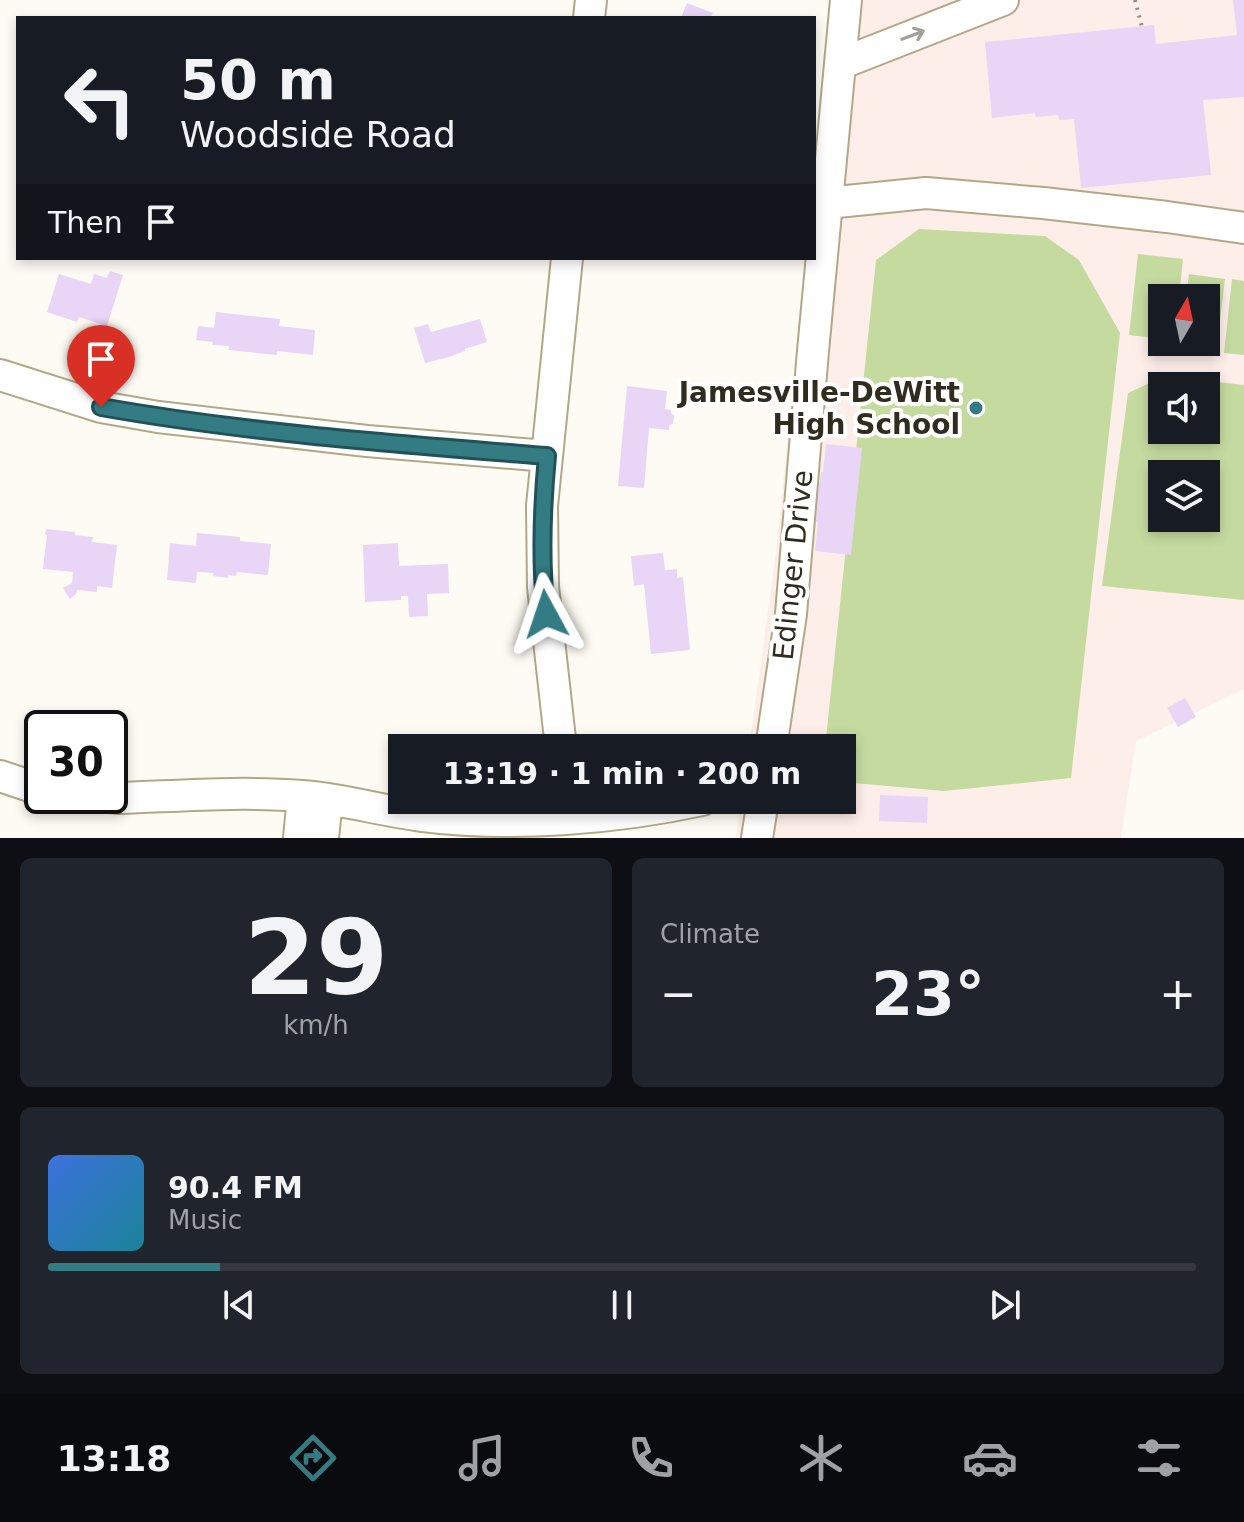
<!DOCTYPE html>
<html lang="en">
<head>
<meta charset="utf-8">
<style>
  body { margin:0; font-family:"DejaVu Sans",sans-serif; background:#20242c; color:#f1f3f6; height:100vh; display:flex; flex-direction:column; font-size:30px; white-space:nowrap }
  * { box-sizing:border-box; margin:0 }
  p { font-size:26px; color:#9ea1a6 }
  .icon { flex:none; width:44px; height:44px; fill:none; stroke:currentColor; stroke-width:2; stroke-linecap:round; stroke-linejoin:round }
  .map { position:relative; height:838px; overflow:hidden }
  .details { display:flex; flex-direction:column; gap:20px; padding:20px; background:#0d0f14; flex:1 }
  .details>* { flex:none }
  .banner { position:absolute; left:16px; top:16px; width:800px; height:244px; border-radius:0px; box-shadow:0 4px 12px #0003; background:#171b24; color:#f1f3f6; overflow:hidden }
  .needle { width:52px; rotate:9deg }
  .tools { position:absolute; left:1148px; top:284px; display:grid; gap:16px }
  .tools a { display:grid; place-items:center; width:72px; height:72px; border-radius:0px; background:#171b24; box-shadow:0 4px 12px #0003; font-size:40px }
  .speed { position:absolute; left:24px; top:710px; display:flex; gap:16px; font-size:40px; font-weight:700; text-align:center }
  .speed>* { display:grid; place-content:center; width:104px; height:104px; border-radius:50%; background:#171b24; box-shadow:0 4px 12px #0003; line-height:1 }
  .speed .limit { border:4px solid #111; border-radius:12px; background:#fff; color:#111 }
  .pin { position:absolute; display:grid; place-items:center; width:68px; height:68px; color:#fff; margin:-82px -34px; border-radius:50% 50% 50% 0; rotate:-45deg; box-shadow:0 0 8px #0007 }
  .pin .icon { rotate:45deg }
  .me { position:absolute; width:88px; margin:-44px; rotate:355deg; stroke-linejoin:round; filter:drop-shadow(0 0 6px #0008) }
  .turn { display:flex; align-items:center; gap:28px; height:168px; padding:0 32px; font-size:36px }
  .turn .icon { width:104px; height:104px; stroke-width:2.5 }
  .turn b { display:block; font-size:56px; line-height:68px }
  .then { display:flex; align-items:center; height:76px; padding:0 32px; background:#0003; gap:16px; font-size:30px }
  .big { font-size:60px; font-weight:700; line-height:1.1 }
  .details .card { flex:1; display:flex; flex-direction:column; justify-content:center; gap:12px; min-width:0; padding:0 28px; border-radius:12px; background:#20242c }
  .details .dial { align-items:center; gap:0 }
  .dial b { font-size:104px; line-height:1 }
  .song { display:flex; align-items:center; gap:24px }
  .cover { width:96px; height:96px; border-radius:12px; background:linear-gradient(135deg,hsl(220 70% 55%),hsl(190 70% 35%)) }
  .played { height:8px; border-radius:4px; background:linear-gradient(90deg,#347c84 15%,#363941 15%) }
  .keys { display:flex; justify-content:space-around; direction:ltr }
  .heat { display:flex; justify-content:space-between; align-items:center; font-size:44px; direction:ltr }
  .details .tiles { flex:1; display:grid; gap:20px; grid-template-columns:1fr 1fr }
  .card:last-child { grid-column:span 2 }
  .trip { position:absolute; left:388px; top:734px; width:468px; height:80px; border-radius:0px; background:#171b24; box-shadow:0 4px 12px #0003; font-weight:700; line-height:80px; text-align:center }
  .dock { display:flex; height:128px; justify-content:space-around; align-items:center; background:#090b0e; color:#9ea1a6 }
  .dock .icon { width:56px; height:56px }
  .dock .on { color:#347c84 }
  .dock b { font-size:36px; color:#f1f3f6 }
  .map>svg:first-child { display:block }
</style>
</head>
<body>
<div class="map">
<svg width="1244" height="838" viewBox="0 0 1244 838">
  <rect width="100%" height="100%" fill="#fefbf4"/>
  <!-- education -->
  <path fill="#fdeee9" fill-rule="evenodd" d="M 830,0 L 1244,0 L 1244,689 L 1136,741 L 1121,838 L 736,838 L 741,800 L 842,800 L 842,748 L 749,748 L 777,545 L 805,258 L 814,258 L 814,166 ZM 1162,298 L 1206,298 L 1206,342 L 1162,342 ZM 1162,386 L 1206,386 L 1206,430 L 1162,430 ZM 1162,474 L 1206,474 L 1206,518 L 1162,518 Z"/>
  <!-- green -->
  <path fill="#c5da9f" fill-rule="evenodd" d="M 919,229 L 1045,236 L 1079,260 L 1120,333 L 1071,778 L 944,791 L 842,782 L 842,748 L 825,748 L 876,260 Z
    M 1138,254 L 1183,259 L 1179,298 L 1162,298 L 1162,339 L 1129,335 Z
    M 1189,274 L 1225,279 L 1216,352 L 1181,348 L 1181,342 L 1206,342 L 1206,298 L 1186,298 Z
    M 1232,279 L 1244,281 L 1244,355 L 1224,353 Z
    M 1165,376 L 1244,385 L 1244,600 L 1102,586 L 1128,393 ZM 1162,386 L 1206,386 L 1206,430 L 1162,430 ZM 1162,474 L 1206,474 L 1206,518 L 1162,518 Z"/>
  <!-- building -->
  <path fill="#e9d5f6" d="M 1233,0 L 1244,0 L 1244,97 L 1203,100 L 1211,175 L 1081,188 L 1074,119 L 1059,120 L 1058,115 L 1036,117 L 1035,113 L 992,118 L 985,42 L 1154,25 L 1156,44 L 1237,35 Z
    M 687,3 L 713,13 L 711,16 L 717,18 L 681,18 Z
    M 110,271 L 123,275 L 107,326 L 79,317 L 77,322 L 47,312 L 59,274 L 91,284 L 94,274 L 107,278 Z
    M 216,312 L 280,319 L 279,326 L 315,330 L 313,355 L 277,351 L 277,355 L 228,350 L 229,346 L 212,345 L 213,342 L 196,340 L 198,326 L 214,328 Z
    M 480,319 L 487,342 L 465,349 L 465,351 L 449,357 L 425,363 L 414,328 L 428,324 L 431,332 Z
    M 627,386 L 667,391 L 665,409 L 671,410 L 671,413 L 674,416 L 673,423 L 669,426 L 669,430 L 649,428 L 644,488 L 618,486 Z
    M 826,444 L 862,448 L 851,555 L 815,551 L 818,522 L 816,522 L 817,511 L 815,511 L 818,482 L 820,482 L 821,472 L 823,472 Z
    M 46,529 L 75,532 L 75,535 L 93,537 L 92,542 L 117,545 L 112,588 L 97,586 L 97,592 L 77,590 L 76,594 L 70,599 L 63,588 L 72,583 L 73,572 L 43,569 L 47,535 L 45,535 Z
    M 197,533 L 240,537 L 240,541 L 271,544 L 268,575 L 237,572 L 236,576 L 228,575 L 228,578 L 213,576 L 214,573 L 197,572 L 196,583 L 167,580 L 170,543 L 196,546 Z
    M 398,543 L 399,566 L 448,564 L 449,593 L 427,594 L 428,616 L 409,617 L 408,596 L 401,596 L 401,600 L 365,602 L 363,545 Z
    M 663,553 L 665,570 L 677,569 L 677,578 L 683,577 L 690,650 L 651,654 L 644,584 L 634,586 L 631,556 Z
    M 1185,698 L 1196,717 L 1178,727 L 1167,708 Z
    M 880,795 L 928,797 L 927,823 L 879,821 Z"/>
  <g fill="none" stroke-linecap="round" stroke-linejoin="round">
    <!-- minor casing -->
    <g stroke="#b3a886" stroke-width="34">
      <path id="minor" d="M 589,18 L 591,0
        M 840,64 L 1003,0
        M 827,203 L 926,193 L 1043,203 L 1167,217 L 1244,228
        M 0,375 L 101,407 L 158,417 L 367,441 L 547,456
        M 561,748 L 543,587 L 542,506 L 567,258
        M 771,748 L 791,614 L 813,351 L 846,0
        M 0,776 L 33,787 L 42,788
        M 102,796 L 120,798 C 180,796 242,791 302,796 C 343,799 382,811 423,816 C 511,827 615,819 702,800
        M 299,838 L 303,796
        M 323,838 L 327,799
        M 757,838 L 763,800"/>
    </g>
    <!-- path -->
    <path stroke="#908d82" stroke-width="4" stroke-dasharray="2 6" stroke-linecap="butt" d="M 1135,0 L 1142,27"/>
    <!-- minor -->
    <use href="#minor" stroke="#fff" stroke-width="30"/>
  </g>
  <!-- one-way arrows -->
  <defs><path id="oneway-shaft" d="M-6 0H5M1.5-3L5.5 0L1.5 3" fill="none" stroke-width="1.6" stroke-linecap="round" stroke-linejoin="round" transform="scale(2)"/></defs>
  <use stroke="#a2a09a" href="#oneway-shaft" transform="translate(913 35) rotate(-21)"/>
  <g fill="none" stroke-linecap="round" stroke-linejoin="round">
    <!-- route casing -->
    <g stroke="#225156" stroke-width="20">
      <path id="route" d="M 101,407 C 248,433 398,444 547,456 C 542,509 540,561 546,614"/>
    </g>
    <!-- route -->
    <use href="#route" stroke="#347c84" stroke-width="14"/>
  </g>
  <!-- markers -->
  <circle fill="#347c84" stroke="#fff" stroke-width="3" cx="976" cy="408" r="8"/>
  <g text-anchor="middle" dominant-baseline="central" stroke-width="8" stroke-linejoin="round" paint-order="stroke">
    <!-- poi labels -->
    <g font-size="28" font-weight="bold" fill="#302c1e" stroke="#fff" text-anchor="end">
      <text x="960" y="392">Jamesville-DeWitt<tspan x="960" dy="32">High School</tspan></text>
    </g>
    <!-- street labels -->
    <g font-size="28" fill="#302c1e" stroke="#fff">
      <text transform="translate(793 565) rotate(-84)">Edinger Drive</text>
    </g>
  </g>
</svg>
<div class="tools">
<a><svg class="needle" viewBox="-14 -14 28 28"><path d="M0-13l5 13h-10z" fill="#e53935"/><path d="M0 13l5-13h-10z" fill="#9ea1a6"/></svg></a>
<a><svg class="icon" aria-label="sound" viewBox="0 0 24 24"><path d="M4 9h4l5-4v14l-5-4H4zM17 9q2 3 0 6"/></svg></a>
<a><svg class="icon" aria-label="layers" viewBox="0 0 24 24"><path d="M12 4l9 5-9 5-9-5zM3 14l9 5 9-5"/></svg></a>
</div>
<div class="speed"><div class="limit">30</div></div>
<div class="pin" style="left:101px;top:407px;background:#d93025"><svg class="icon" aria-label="arrive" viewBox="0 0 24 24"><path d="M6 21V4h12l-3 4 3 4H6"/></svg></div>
<svg class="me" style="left:546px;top:614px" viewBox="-20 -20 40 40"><path d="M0-17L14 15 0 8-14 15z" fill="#347c84" stroke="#fff" stroke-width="4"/></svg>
<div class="trip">13:19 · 1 min · 200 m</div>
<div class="banner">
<div class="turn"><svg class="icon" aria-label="left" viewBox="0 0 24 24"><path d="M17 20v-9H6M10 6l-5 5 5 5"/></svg><div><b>50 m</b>Woodside Road</div></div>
<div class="then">Then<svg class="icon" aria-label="arrive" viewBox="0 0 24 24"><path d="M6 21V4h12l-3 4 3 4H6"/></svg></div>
</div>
</div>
<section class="details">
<div class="tiles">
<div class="card dial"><b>29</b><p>km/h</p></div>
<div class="card"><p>Climate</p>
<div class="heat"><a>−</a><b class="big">23°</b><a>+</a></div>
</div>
<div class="card">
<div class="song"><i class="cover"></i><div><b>90.4 FM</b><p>Music</p></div></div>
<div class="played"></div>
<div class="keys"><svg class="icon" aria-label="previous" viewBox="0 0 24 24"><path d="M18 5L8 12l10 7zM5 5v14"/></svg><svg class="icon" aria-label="pause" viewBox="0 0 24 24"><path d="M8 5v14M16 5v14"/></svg><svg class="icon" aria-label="next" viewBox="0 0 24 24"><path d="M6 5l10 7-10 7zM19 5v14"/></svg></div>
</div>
</div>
</section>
<nav class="dock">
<b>13:18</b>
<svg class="icon on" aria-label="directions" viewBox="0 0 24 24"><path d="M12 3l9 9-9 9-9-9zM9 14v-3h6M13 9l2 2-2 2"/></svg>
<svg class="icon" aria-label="music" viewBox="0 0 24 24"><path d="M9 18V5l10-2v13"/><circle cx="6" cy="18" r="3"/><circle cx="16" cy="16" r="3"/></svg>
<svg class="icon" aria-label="phone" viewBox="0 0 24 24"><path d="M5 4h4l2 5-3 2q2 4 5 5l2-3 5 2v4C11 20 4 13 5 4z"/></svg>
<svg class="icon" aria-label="climate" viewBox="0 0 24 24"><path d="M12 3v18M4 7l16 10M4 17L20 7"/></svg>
<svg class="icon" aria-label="car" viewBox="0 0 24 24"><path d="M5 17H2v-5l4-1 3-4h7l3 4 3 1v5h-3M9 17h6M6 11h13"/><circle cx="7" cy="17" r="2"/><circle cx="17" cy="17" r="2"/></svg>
<svg class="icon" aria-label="filters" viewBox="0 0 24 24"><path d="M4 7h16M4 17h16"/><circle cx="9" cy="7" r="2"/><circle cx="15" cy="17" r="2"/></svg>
</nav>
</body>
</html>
